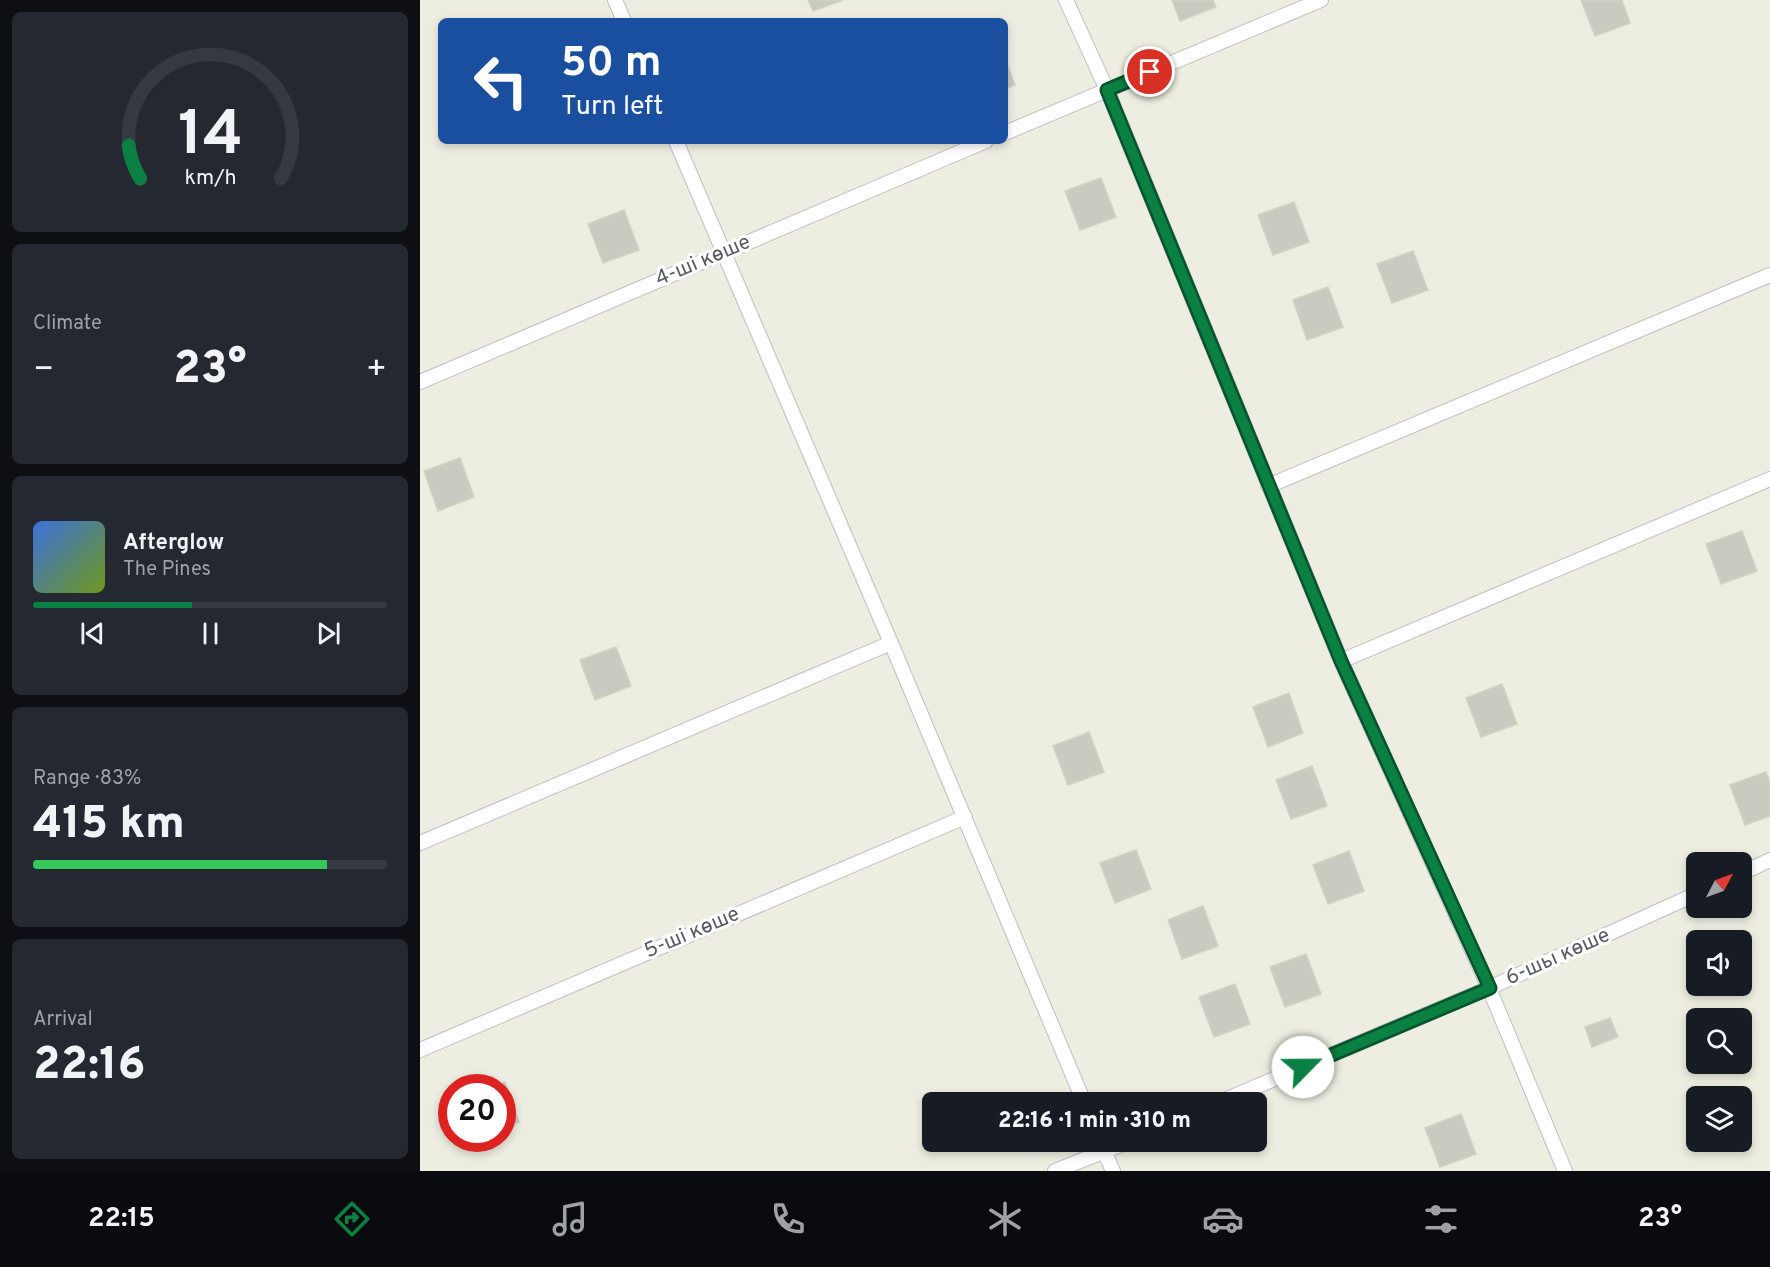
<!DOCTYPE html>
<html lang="en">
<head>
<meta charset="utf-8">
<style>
  body { margin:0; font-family:Overpass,sans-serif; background:#242831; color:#f1f3f6; height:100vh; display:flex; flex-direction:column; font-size:22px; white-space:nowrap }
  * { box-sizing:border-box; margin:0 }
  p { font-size:20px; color:#9ea1a6 }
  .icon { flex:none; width:33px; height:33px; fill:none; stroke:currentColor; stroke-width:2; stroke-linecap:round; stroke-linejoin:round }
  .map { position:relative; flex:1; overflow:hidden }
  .drawer { display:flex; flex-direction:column; gap:12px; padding:12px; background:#0d0f14; width:420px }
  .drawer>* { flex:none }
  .top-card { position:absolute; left:18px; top:18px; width:570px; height:126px; border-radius:9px; box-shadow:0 3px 9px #0003; background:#1a4fa0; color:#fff; overflow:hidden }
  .needle { width:39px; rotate:49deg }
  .controls { position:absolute; left:1266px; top:852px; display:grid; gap:12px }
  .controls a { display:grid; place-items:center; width:66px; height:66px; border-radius:9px; background:#171b24; box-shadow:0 3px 9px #0003; font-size:30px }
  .speed { position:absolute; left:18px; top:1074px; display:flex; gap:12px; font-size:30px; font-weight:700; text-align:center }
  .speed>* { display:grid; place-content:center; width:78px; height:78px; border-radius:50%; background:#171b24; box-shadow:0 3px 9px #0003; line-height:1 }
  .speed .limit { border:9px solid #d22; background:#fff; color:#111 }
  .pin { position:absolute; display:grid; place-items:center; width:51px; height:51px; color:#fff; margin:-26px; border:3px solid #fff; border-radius:50%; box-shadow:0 2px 6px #0007 }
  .me { position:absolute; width:66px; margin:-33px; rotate:67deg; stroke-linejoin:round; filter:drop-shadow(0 0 4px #0008) }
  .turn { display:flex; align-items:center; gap:21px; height:126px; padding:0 24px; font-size:27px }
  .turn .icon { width:78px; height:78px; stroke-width:2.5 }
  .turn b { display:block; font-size:42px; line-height:51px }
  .big { font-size:45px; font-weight:800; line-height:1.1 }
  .drawer .widget { flex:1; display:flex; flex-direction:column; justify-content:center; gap:9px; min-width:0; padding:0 21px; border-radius:9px; background:#242831 }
  .drawer .dial { align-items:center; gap:0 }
  .dial svg { height:156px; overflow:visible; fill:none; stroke:#363941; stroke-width:7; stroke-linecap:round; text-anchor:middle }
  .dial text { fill:#f1f3f6; stroke:none }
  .song { display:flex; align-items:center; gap:18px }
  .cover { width:72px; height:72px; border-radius:9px; background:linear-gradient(135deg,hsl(220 70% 55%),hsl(80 70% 35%)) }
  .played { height:6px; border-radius:3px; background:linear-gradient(90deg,#0b8043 45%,#363941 45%) }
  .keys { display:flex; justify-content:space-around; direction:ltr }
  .heat { display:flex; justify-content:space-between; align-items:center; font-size:33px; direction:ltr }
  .charge { height:9px; border-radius:4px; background:linear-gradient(90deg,#34c759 83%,#363941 0) }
  .trip { position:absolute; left:502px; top:1092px; width:345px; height:60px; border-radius:9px; background:#171b24; box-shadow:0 3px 9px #0003; font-weight:800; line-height:60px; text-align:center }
  .dock { display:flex; height:96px; justify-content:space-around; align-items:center; background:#090b0e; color:#9ea1a6 }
  .dock .icon { width:42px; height:42px }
  .dock .on { color:#0b8043 }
  .dock b { font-size:27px; color:#f1f3f6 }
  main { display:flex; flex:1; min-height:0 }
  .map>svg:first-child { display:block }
</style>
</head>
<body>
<main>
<section class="drawer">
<div class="widget dial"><svg viewBox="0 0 100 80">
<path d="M14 69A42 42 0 1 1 86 69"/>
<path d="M14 69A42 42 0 0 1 8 52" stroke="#0b8043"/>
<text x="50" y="56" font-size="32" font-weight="700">14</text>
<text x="50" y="72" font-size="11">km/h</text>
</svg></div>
<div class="widget"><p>Climate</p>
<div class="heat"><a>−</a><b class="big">23°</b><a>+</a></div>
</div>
<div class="widget">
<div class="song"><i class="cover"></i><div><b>Afterglow</b><p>The Pines</p></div></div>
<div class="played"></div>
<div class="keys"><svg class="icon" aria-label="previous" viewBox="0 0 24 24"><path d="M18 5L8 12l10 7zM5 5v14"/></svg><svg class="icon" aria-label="pause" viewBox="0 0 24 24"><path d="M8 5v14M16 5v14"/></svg><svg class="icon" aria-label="next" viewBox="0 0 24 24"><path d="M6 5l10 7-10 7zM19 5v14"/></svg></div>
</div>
<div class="widget"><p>Range · 83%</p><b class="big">415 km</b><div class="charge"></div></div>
<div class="widget"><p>Arrival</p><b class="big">22:16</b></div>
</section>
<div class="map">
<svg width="1350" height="1171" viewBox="0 0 1350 1171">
  <rect width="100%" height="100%" fill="#edeee1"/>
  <!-- building -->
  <path fill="#cbcac0" stroke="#d3d2bf" stroke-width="1.5" d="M 388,0 L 423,0 L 393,11 Z
    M 752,0 L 793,0 L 796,7 L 760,21 Z
    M 1161,0 L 1202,0 L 1210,23 L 1175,36 Z
    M 585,59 L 595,85 L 585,89 Z
    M 681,178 L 696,217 L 660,230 L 645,191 Z
    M 874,202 L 889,242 L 853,255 L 838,215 Z
    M 204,210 L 219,250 L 183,263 L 168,224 Z
    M 993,251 L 1008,290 L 972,303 L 957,264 Z
    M 908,287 L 923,327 L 887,340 L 873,300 Z
    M 40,458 L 54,497 L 18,511 L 4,471 Z
    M 1322,531 L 1337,571 L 1301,584 L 1286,544 Z
    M 196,647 L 211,686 L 175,700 L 160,660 Z
    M 1082,684 L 1097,724 L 1061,737 L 1046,698 Z
    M 869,693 L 883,733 L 848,747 L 833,707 Z
    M 669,732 L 684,772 L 648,785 L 633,746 Z
    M 892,766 L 907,806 L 871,819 L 856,780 Z
    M 1346,772 L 1350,783 L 1350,816 L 1325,825 L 1310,785 Z
    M 716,850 L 731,889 L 695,903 L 680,863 Z
    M 929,851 L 944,891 L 908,904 L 893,865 Z
    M 783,906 L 798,946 L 762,959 L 748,920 Z
    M 886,954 L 901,994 L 865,1007 L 850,967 Z
    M 815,984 L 830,1024 L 794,1037 L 779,997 Z
    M 1190,1018 L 1198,1037 L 1172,1047 L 1165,1027 Z
    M 85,1082 L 99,1122 L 82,1128 L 82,1088 L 70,1088 Z
    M 1041,1114 L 1056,1154 L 1020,1167 L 1005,1128 Z"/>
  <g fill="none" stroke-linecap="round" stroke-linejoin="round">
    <!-- lane casing -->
    <g stroke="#bebec6" stroke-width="16">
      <path id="lane" d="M 195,0 L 204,21
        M 646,0 L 687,90 L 921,661 L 1069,988 L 1145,1171
        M 585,133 L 901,0
        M 256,141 L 471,643 L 664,1102
        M 0,382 L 566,141
        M 848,486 L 1350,275
        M 921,661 L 1350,479
        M 0,843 L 471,643
        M 1322,873 L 1350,860
        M 0,1050 L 545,817
        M 800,1102 L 1069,988 L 1276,894
        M 680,1142 L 693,1171
        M 635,1171 L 708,1142"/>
    </g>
    <!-- lane -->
    <use href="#lane" stroke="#fff" stroke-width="14"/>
  </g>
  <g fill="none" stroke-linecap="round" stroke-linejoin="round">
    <!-- route casing -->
    <g stroke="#07532c" stroke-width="15">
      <path id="route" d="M 730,72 L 687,90 L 921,661 L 1070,988 L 883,1067"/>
    </g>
    <!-- route -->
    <use href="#route" stroke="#0b8043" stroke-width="10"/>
  </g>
  <g text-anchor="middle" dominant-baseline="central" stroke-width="6" stroke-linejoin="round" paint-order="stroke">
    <!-- street labels -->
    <g font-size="21" fill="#595b63" stroke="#fff">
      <text transform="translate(283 261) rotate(-23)">4-ші көше</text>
      <text transform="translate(272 933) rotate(-23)">5-ші көше</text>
      <text transform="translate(1138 957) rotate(-24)">6-шы көше</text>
    </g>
  </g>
</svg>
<div class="controls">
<a><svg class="needle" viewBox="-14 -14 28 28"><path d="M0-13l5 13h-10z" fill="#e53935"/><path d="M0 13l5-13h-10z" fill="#9ea1a6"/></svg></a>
<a><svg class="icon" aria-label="sound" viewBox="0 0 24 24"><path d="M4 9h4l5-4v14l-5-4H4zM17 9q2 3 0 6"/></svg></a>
<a><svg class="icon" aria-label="search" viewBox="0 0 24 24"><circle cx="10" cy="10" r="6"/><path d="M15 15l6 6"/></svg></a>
<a><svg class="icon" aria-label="layers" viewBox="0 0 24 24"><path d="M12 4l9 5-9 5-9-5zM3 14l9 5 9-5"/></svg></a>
</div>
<div class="speed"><div class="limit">20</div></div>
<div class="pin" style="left:730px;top:72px;background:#d93025"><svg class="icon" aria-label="arrive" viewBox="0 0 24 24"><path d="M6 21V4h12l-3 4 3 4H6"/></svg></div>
<svg class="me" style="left:883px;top:1067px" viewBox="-20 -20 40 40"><circle r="19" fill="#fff"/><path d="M0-13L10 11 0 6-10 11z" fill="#0b8043"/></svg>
<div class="trip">22:16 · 1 min · 310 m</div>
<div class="top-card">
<div class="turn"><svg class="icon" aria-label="left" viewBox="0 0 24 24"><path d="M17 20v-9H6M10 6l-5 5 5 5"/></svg><div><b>50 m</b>Turn left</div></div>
</div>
</div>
</main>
<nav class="dock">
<b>22:15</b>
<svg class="icon on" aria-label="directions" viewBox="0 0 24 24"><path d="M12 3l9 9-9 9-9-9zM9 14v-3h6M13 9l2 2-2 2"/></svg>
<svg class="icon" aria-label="music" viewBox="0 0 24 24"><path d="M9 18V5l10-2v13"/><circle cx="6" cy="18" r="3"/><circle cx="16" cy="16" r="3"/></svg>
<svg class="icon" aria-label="phone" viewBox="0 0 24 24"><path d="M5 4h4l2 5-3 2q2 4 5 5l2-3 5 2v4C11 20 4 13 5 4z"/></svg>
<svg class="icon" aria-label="climate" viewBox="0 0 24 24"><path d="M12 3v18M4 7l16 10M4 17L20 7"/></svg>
<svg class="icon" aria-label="car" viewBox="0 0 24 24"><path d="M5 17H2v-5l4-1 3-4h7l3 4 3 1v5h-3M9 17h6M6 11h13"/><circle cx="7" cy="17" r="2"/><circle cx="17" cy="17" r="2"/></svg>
<svg class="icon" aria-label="filters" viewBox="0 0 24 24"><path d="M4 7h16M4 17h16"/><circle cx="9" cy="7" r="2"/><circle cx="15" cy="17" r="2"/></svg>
<b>23°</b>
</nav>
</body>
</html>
